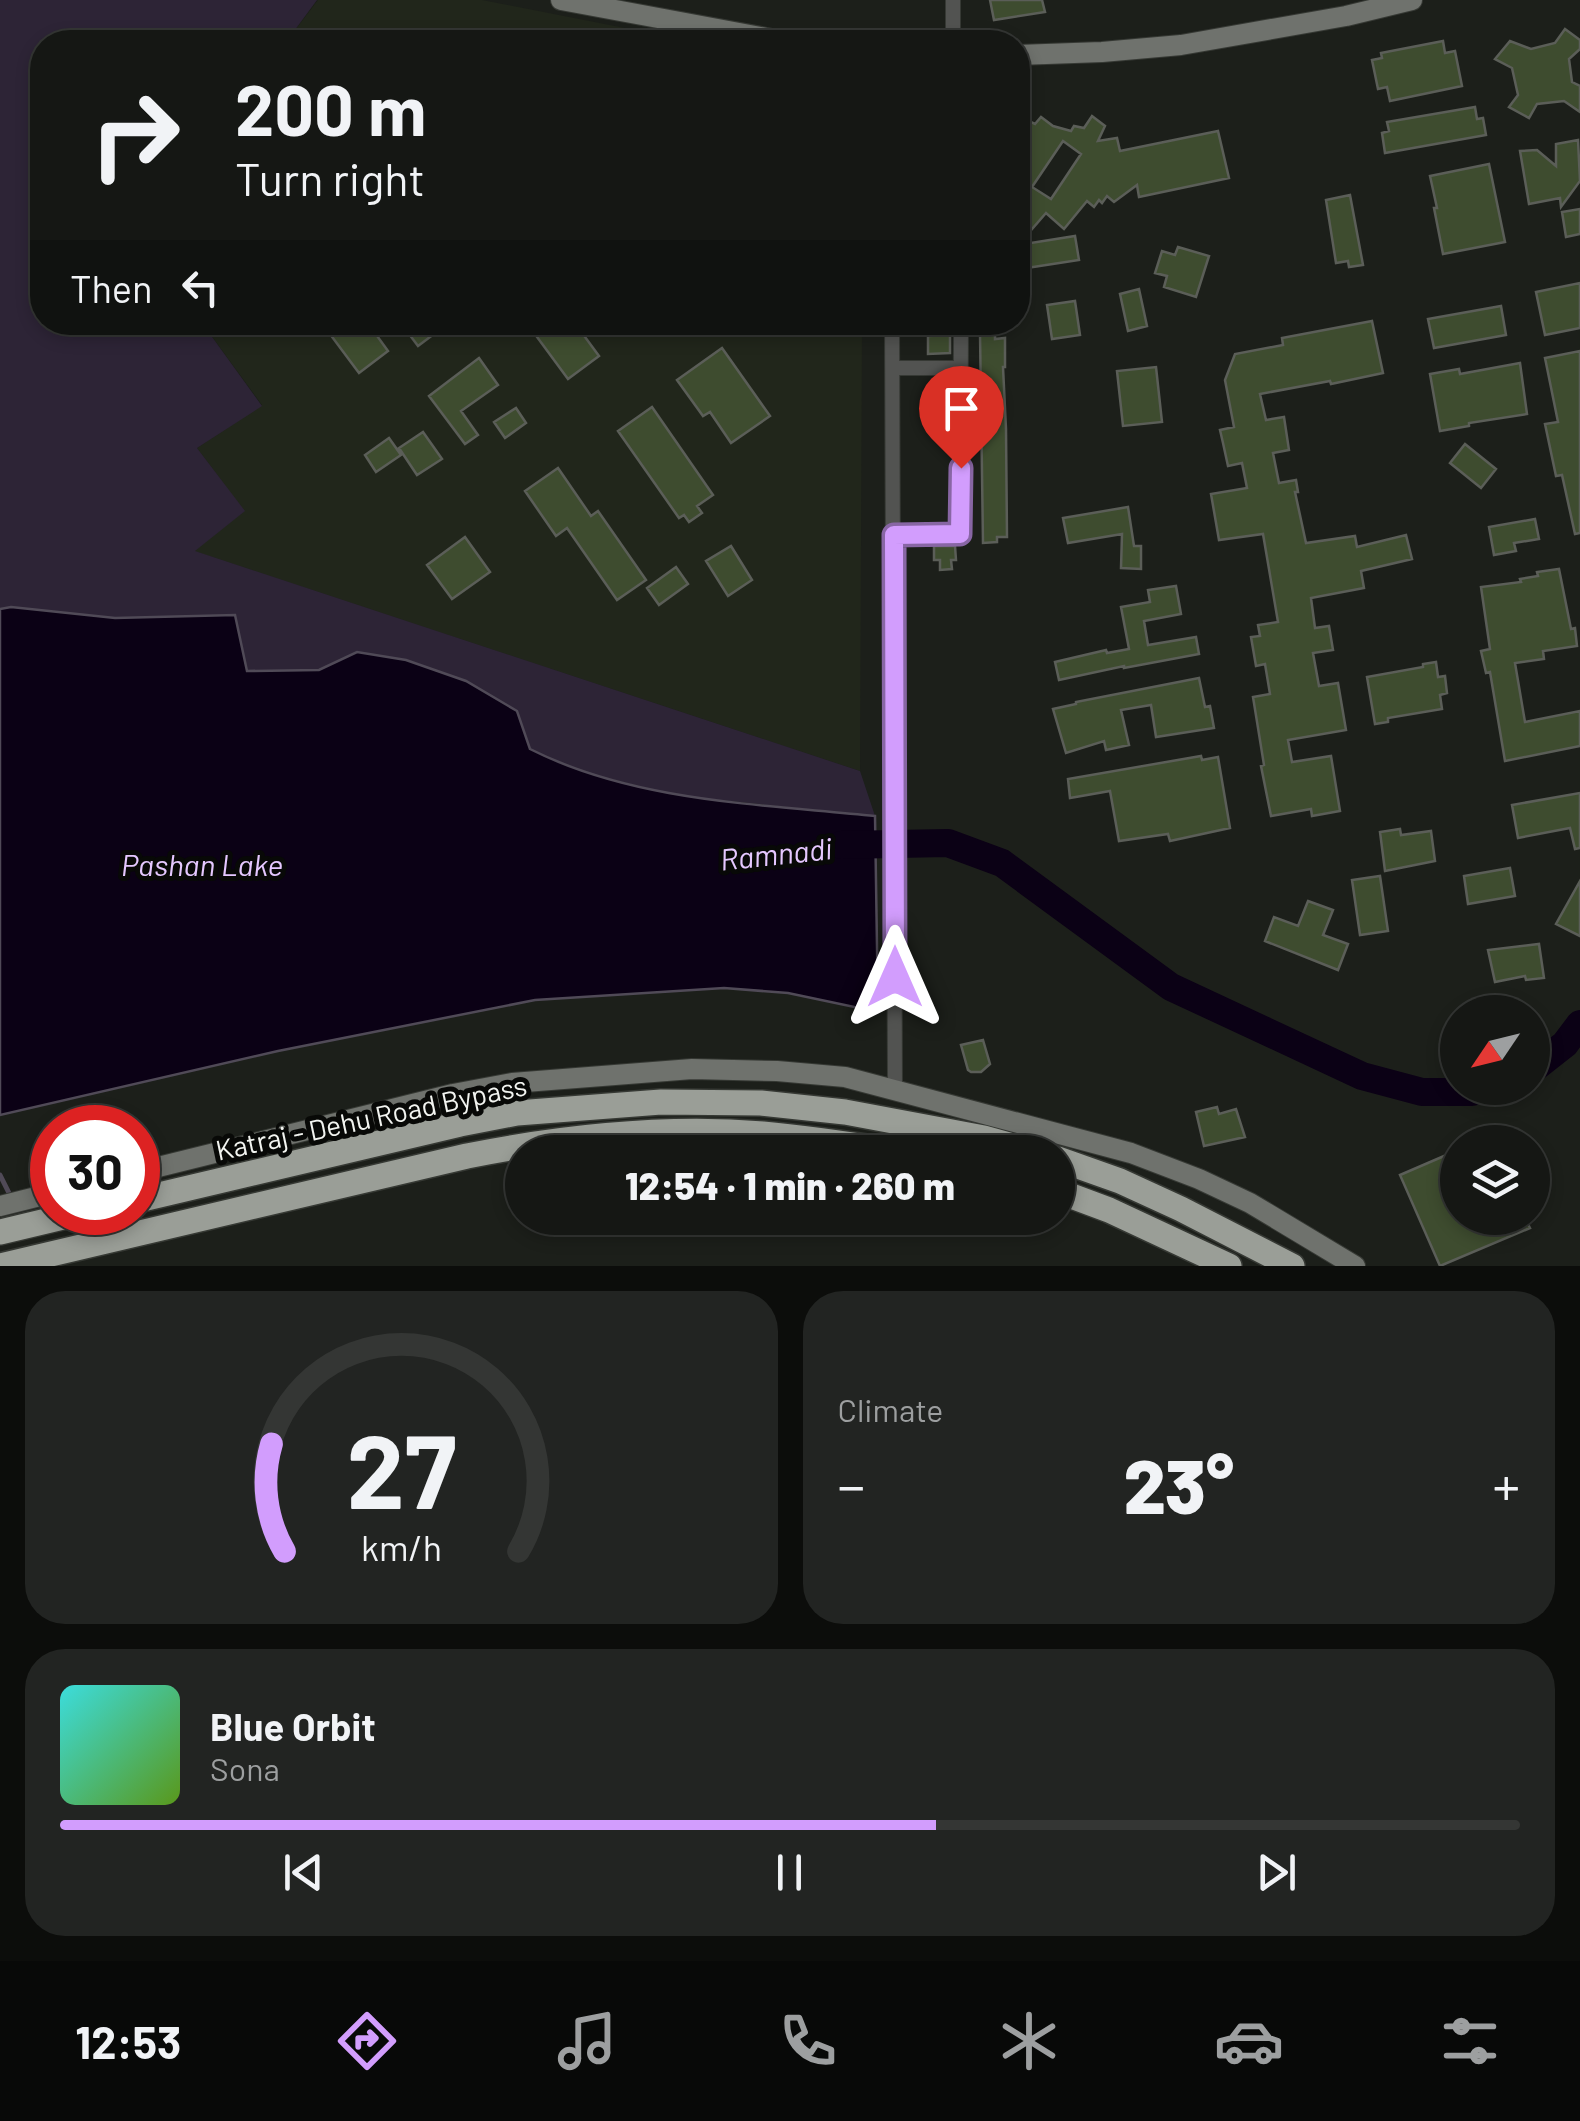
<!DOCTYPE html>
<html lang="en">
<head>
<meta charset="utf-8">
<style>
  body { margin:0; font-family:Barlow,sans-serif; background:#222422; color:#f1f3f6; height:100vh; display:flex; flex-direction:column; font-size:38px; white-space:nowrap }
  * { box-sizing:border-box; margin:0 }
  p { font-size:32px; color:#9d9fa0 }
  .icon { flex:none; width:55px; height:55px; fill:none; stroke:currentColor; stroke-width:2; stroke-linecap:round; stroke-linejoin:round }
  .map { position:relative; height:1266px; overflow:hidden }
  .drawer { display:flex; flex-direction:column; gap:25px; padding:25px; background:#0c0d0b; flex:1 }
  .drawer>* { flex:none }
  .hud { position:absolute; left:30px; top:30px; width:1000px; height:305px; border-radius:40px; box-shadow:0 5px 15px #0003,0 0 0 2px #343634; background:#151714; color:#f1f3f6; overflow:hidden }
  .needle { width:65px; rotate:235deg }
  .tools { position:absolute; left:1440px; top:995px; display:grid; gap:20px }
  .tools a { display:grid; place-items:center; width:110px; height:110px; border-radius:50%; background:#151714; box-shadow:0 5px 15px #0003,0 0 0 2px #343634; font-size:50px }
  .speed { position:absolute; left:30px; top:1105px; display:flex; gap:20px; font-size:50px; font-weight:700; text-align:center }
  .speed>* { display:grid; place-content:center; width:130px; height:130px; border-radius:50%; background:#151714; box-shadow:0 5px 15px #0003,0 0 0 2px #343634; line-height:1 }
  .speed .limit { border:15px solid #d22; background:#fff; color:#111 }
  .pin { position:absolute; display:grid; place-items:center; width:85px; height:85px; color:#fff; margin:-102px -42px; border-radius:50% 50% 50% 0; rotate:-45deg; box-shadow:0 0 10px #0007 }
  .pin .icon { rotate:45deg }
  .me { position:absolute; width:110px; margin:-55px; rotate:0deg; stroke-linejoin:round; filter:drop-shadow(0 0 8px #0008) }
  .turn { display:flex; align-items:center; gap:35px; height:210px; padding:0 40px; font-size:45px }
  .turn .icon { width:130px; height:130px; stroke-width:2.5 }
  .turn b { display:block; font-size:70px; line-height:85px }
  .then { display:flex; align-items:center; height:95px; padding:0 40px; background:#0003; gap:20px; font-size:38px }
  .big { font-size:75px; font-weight:800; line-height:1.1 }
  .drawer .card { flex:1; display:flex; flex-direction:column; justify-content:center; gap:15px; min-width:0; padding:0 35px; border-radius:40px; background:#222422 }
  .drawer .dial { align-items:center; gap:0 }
  .dial svg { height:260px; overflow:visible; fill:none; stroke:#343634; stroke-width:7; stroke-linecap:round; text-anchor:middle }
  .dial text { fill:#f1f3f6; stroke:none }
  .song { display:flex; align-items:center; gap:30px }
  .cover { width:120px; height:120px; border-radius:15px; background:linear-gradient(135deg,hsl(180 70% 55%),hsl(90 70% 35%)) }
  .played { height:10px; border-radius:5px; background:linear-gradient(90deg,#d29dfd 60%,#343634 60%) }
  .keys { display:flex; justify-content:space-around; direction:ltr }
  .heat { display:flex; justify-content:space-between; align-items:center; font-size:55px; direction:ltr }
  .drawer .tiles { flex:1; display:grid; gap:25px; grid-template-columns:1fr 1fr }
  .card:last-child { grid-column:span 2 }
  .trip { position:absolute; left:505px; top:1135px; width:570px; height:100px; border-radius:50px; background:#151714; box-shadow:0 5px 15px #0003,0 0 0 2px #343634; font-weight:800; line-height:100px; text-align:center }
  .menu { display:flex; height:160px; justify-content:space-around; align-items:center; background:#080908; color:#9d9fa0 }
  .menu .icon { width:70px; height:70px }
  .menu .active { color:#d29dfd }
  .menu b { font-size:45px; color:#f1f3f6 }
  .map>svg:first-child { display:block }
</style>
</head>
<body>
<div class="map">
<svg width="1580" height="1266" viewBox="0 0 1580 1266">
  <rect width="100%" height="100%" fill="#1c1f1a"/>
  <!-- built -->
  <path fill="#21261b" d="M 318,0 L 482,0 L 696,42 L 286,42 Z
    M 202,323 L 862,323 L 860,771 L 194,551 L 244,511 L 197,448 L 262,405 Z"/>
  <!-- green -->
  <path fill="#2d2436" d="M 0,0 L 317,0 L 286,42 L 42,42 L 42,322 L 202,323 L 262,406 L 197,448 L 245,511 L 195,551 L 860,771 L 875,816 L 680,796 L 566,768 L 530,750 L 357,652 L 319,670 L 246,671 L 234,615 L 115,618 L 11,607 L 0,609 Z"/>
  <!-- water -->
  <path fill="#0b0115" stroke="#504a57" stroke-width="2.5" d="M 11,607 L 115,618 L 235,615 L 247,671 L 319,670 L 357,652 L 406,660 L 466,681 L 517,711 L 530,749 C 635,802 760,804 875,816 L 878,1012 L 788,993 L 724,988 L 535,1000 L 278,1051 L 0,1115 L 0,609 Z"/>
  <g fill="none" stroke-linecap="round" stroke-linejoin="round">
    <!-- stream -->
    <path stroke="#504a57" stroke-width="5" d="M 0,1175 L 12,1199"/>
    <!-- river -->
    <path stroke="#0b0115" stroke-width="28" d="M 841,845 L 948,843 L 1002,863 L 1171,987 L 1362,1076 L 1422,1092 L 1472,1092 L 1488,1088
      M 1532,1070 L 1565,1044 L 1580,1024"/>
  </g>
  <!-- building -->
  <path fill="#3e4c2f" stroke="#5b5e58" stroke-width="2.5" fill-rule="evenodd" d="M 990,0 L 1042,0 L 1045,12 L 994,20 Z
    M 1565,29 L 1580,40 L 1580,49 L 1569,59 L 1572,82 L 1580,86 L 1580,112 L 1564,101 L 1537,104 L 1529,118 L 1509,107 L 1518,95 L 1512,68 L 1495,59 L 1510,41 L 1531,49 L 1555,43 Z
    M 1443,41 L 1445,53 L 1455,51 L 1462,86 L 1390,101 L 1387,87 L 1378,89 L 1372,60 L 1382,58 L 1381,53 Z
    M 1475,107 L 1477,119 L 1483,118 L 1486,135 L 1385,153 L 1382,133 L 1389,131 L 1387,122 Z
    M 1018,116 L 1035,124 L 1041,117 L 1053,126 L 1071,131 L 1074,126 L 1084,128 L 1092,116 L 1105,126 L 1098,141 L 1117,138 L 1120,151 L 1218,131 L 1229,178 L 1139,197 L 1137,185 L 1114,202 L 1107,196 L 1102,203 L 1099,200 L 1094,207 L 1087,201 L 1064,229 L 1046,213 L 1032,229 L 1018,220 L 1023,207 L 1018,203 ZM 1063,141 L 1081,154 L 1051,199 L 1032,187 Z
    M 1578,140 L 1580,181 L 1561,207 L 1560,198 L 1529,204 L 1520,151 L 1537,150 L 1556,166 L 1556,144 Z
    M 1489,164 L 1505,242 L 1443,254 L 1434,208 L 1437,208 L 1430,176 Z
    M 1350,195 L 1363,265 L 1349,267 L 1348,261 L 1336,263 L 1326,200 Z
    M 1580,209 L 1580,234 L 1566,237 L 1562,212 Z
    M 1075,236 L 1079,260 L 1020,269 L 1018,245 Z
    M 1178,247 L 1209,256 L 1196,297 L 1164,287 L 1167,276 L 1155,273 L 1162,251 L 1175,255 Z
    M 1580,283 L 1580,328 L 1545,335 L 1536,292 Z
    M 1139,289 L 1147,326 L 1128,331 L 1120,294 Z
    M 1075,301 L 1080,335 L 1052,339 L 1047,305 Z
    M 1501,306 L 1506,335 L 1434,348 L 1428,319 Z
    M 1372,321 L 1383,373 L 1331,384 L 1330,381 L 1260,394 L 1266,420 L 1284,417 L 1289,450 L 1273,453 L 1279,483 L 1296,480 L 1298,492 L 1295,492 L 1306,543 L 1355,536 L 1357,547 L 1406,535 L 1412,559 L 1361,571 L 1364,588 L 1311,598 L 1315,628 L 1329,626 L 1333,650 L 1313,653 L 1319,686 L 1338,683 L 1346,730 L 1288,740 L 1292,762 L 1331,756 L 1340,811 L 1312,816 L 1311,809 L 1271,816 L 1261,766 L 1264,765 L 1253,697 L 1270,694 L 1265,664 L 1256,666 L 1251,637 L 1260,636 L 1258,625 L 1278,622 L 1263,534 L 1219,540 L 1211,494 L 1247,488 L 1242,463 L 1228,466 L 1223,443 L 1220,430 L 1234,427 L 1225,380 L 1235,354 L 1283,345 L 1282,338 Z
    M 321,322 L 367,322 L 388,351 L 359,373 Z
    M 400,322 L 450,322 L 418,346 Z
    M 526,322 L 574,322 L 599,356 L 568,379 Z
    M 980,333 L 995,333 L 995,339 L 1005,338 L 1005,367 L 1003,367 L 1006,429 L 1007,537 L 997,537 L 997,542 L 983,543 Z
    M 950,335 L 950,353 L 928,354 L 928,336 Z
    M 722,348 L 770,416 L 731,443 L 710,412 L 703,416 L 677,380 Z
    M 1580,351 L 1580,533 L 1575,534 L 1562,475 L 1556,476 L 1545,424 L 1558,422 L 1545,358 Z
    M 479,358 L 498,385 L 461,411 L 478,435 L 465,444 L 429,396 Z
    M 1520,363 L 1527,414 L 1469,423 L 1469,426 L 1440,431 L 1430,374 L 1459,369 L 1460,374 Z
    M 1156,367 L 1162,422 L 1123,426 L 1117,371 Z
    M 652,407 L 713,495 L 697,506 L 702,513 L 689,522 L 684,515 L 679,518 L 618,431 Z
    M 516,408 L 526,423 L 505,438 L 494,422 Z
    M 423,432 L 442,459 L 417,475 L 399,448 Z
    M 389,438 L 401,455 L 376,472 L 365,455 Z
    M 1465,444 L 1496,469 L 1481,488 L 1450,463 Z
    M 558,468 L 591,516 L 598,511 L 646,580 L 617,600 L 567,528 L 556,536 L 525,491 Z
    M 1128,507 L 1134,546 L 1141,546 L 1141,569 L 1121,568 L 1122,534 L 1068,543 L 1063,518 Z
    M 1535,519 L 1539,539 L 1514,543 L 1516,551 L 1494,555 L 1489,527 Z
    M 465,537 L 490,572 L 452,599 L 427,565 Z
    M 731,546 L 752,580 L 728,596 L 706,561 Z
    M 934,546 L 955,546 L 956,560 L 951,560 L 952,569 L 940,570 L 940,560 L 934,560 Z
    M 676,567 L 688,584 L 659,605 L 647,588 Z
    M 1559,569 L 1571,629 L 1575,628 L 1577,646 L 1543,651 L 1544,659 L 1515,663 L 1525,722 L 1580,711 L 1580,746 L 1505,761 L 1490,672 L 1486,673 L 1481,651 L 1490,649 L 1481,587 L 1521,582 L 1520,579 L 1538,576 L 1537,572 Z
    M 1176,586 L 1181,614 L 1144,621 L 1148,645 L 1196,637 L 1199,654 L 1124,668 L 1124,666 L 1059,680 L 1055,662 L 1106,650 L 1107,653 L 1129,649 L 1121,607 L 1150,602 L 1148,590 Z
    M 1436,662 L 1438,677 L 1445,676 L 1447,693 L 1440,695 L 1442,709 L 1388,718 L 1388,722 L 1375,724 L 1367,677 L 1423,667 L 1423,664 Z
    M 1199,678 L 1205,707 L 1210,706 L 1214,728 L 1156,737 L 1151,705 L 1121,710 L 1129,745 L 1106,750 L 1104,741 L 1066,753 L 1053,709 L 1076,704 L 1076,702 Z
    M 1201,756 L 1202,760 L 1218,757 L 1230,828 L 1170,841 L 1168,834 L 1119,841 L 1110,791 L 1070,798 L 1068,779 Z
    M 1580,793 L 1580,848 L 1575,849 L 1570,828 L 1518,838 L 1512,805 Z
    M 1400,829 L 1401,835 L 1431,831 L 1435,861 L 1385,871 L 1380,832 Z
    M 1510,868 L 1515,896 L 1468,904 L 1464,876 Z
    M 1380,876 L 1388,931 L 1360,935 L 1352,880 Z
    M 1580,881 L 1580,936 L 1556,924 Z
    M 1308,901 L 1333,910 L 1323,935 L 1348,944 L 1338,970 L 1265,941 L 1274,917 L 1298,926 Z
    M 1539,944 L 1544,978 L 1526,980 L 1525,976 L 1495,982 L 1488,950 Z
    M 983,1040 L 990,1064 L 981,1072 L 971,1072 L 968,1070 L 961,1045 Z
    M 1217,1107 L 1219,1114 L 1236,1109 L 1245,1137 L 1204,1146 L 1196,1112 Z
    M 1458,1150 L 1458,1218 L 1525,1218 L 1530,1228 L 1440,1266 L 1400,1175 Z"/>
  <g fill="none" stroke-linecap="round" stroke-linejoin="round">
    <!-- street casing -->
    <g stroke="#363934" stroke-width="16">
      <path id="street" d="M 953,0 L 953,42
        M 892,322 L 895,1090
        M 893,368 L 961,368
        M 894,535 L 960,535 L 961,327"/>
    </g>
    <!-- secondary casing -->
    <g stroke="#363934" stroke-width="22">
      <path id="secondary" d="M 561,0 L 788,42
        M 1018,55 L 1102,52 L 1181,45 L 1346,16 L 1412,0
        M 138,1172 L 453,1094 L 512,1083 L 692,1069 L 777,1071 L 845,1077 L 1131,1153 L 1199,1179 L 1250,1203 L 1355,1266
        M 0,1206 L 52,1193"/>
    </g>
    <!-- highway casing -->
    <g stroke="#363934" stroke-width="28">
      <path id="highway" d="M 1058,1159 L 1120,1181 L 1181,1209 L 1292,1266
        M 1058,1191 L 1109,1210 L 1229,1266
        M 138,1200 L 460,1124 L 517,1113 L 661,1102 L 761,1103 L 845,1112 L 984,1138 L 1034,1152
        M 0,1232 L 84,1212
        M 0,1266 L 467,1156 C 563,1137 665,1126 763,1134 C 809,1138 854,1145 899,1152"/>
    </g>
    <!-- street -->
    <use href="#street" stroke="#525351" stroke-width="14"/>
    <!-- secondary -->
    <use href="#secondary" stroke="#6f726d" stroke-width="20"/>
    <!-- highway -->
    <use href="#highway" stroke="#9a9e97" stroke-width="25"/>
  </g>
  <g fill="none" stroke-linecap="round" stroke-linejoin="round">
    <!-- route casing -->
    <g stroke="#8866a4" stroke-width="25">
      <path id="route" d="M 895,977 L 894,535 L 960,534 L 961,468"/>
    </g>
    <!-- route -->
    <use href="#route" stroke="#d29dfd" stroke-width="18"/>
  </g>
  <g text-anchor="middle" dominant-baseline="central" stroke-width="10" stroke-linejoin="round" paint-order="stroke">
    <!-- street labels -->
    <g font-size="28" fill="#f2f4f0" stroke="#080907">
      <text transform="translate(371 1117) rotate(-12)">Katraj - Dehu Road Bypass</text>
    </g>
    <!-- water labels -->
    <g font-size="30" font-style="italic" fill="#e5c8ff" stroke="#080907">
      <text transform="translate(776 853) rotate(-6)">Ramnadi</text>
      <text x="202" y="864">Pashan Lake</text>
    </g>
  </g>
</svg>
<div class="tools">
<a><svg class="needle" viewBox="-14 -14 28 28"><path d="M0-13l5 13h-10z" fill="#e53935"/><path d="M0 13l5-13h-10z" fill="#9d9fa0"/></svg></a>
<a><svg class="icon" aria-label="layers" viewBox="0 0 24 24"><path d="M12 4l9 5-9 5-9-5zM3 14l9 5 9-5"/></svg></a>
</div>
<div class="speed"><div class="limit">30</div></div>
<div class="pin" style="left:961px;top:468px;background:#d93025"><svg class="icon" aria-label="arrive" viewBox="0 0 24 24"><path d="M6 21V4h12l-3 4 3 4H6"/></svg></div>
<svg class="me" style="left:895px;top:977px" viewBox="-20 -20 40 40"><path d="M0-17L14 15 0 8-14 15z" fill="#d29dfd" stroke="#fff" stroke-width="4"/></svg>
<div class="trip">12:54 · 1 min · 260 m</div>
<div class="hud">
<div class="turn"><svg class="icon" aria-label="right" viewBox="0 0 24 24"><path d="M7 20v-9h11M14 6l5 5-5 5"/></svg><div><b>200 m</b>Turn right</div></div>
<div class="then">Then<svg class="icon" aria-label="left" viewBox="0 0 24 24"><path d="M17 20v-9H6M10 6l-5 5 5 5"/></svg></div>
</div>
</div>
<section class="drawer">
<div class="tiles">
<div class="card dial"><svg viewBox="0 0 100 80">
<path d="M14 69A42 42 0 1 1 86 69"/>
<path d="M14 69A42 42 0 0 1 10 36" stroke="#d29dfd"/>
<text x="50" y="56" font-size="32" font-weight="700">27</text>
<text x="50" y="72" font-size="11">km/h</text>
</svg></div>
<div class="card"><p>Climate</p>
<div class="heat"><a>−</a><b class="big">23°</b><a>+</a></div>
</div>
<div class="card">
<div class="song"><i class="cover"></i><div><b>Blue Orbit</b><p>Sona</p></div></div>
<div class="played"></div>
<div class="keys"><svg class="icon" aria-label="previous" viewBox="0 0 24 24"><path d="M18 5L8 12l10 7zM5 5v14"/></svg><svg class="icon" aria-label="pause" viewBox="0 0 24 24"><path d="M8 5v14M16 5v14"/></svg><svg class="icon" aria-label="next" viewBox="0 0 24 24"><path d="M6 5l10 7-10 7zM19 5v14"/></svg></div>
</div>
</div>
</section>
<nav class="menu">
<b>12:53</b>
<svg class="icon active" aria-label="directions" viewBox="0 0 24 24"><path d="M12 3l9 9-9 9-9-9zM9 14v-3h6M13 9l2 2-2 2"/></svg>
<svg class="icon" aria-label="music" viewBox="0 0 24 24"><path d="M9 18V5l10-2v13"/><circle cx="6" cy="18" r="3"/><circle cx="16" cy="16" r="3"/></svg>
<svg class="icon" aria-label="phone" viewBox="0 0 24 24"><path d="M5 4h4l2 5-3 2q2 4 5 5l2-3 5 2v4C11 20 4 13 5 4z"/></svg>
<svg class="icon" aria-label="climate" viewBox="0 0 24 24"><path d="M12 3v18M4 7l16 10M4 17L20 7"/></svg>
<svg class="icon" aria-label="car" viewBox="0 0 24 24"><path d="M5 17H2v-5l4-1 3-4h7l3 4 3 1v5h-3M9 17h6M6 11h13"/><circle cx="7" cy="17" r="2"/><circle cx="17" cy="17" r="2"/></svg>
<svg class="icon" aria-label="filters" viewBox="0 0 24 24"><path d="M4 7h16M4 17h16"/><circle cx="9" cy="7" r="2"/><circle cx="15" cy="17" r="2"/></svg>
</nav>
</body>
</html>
